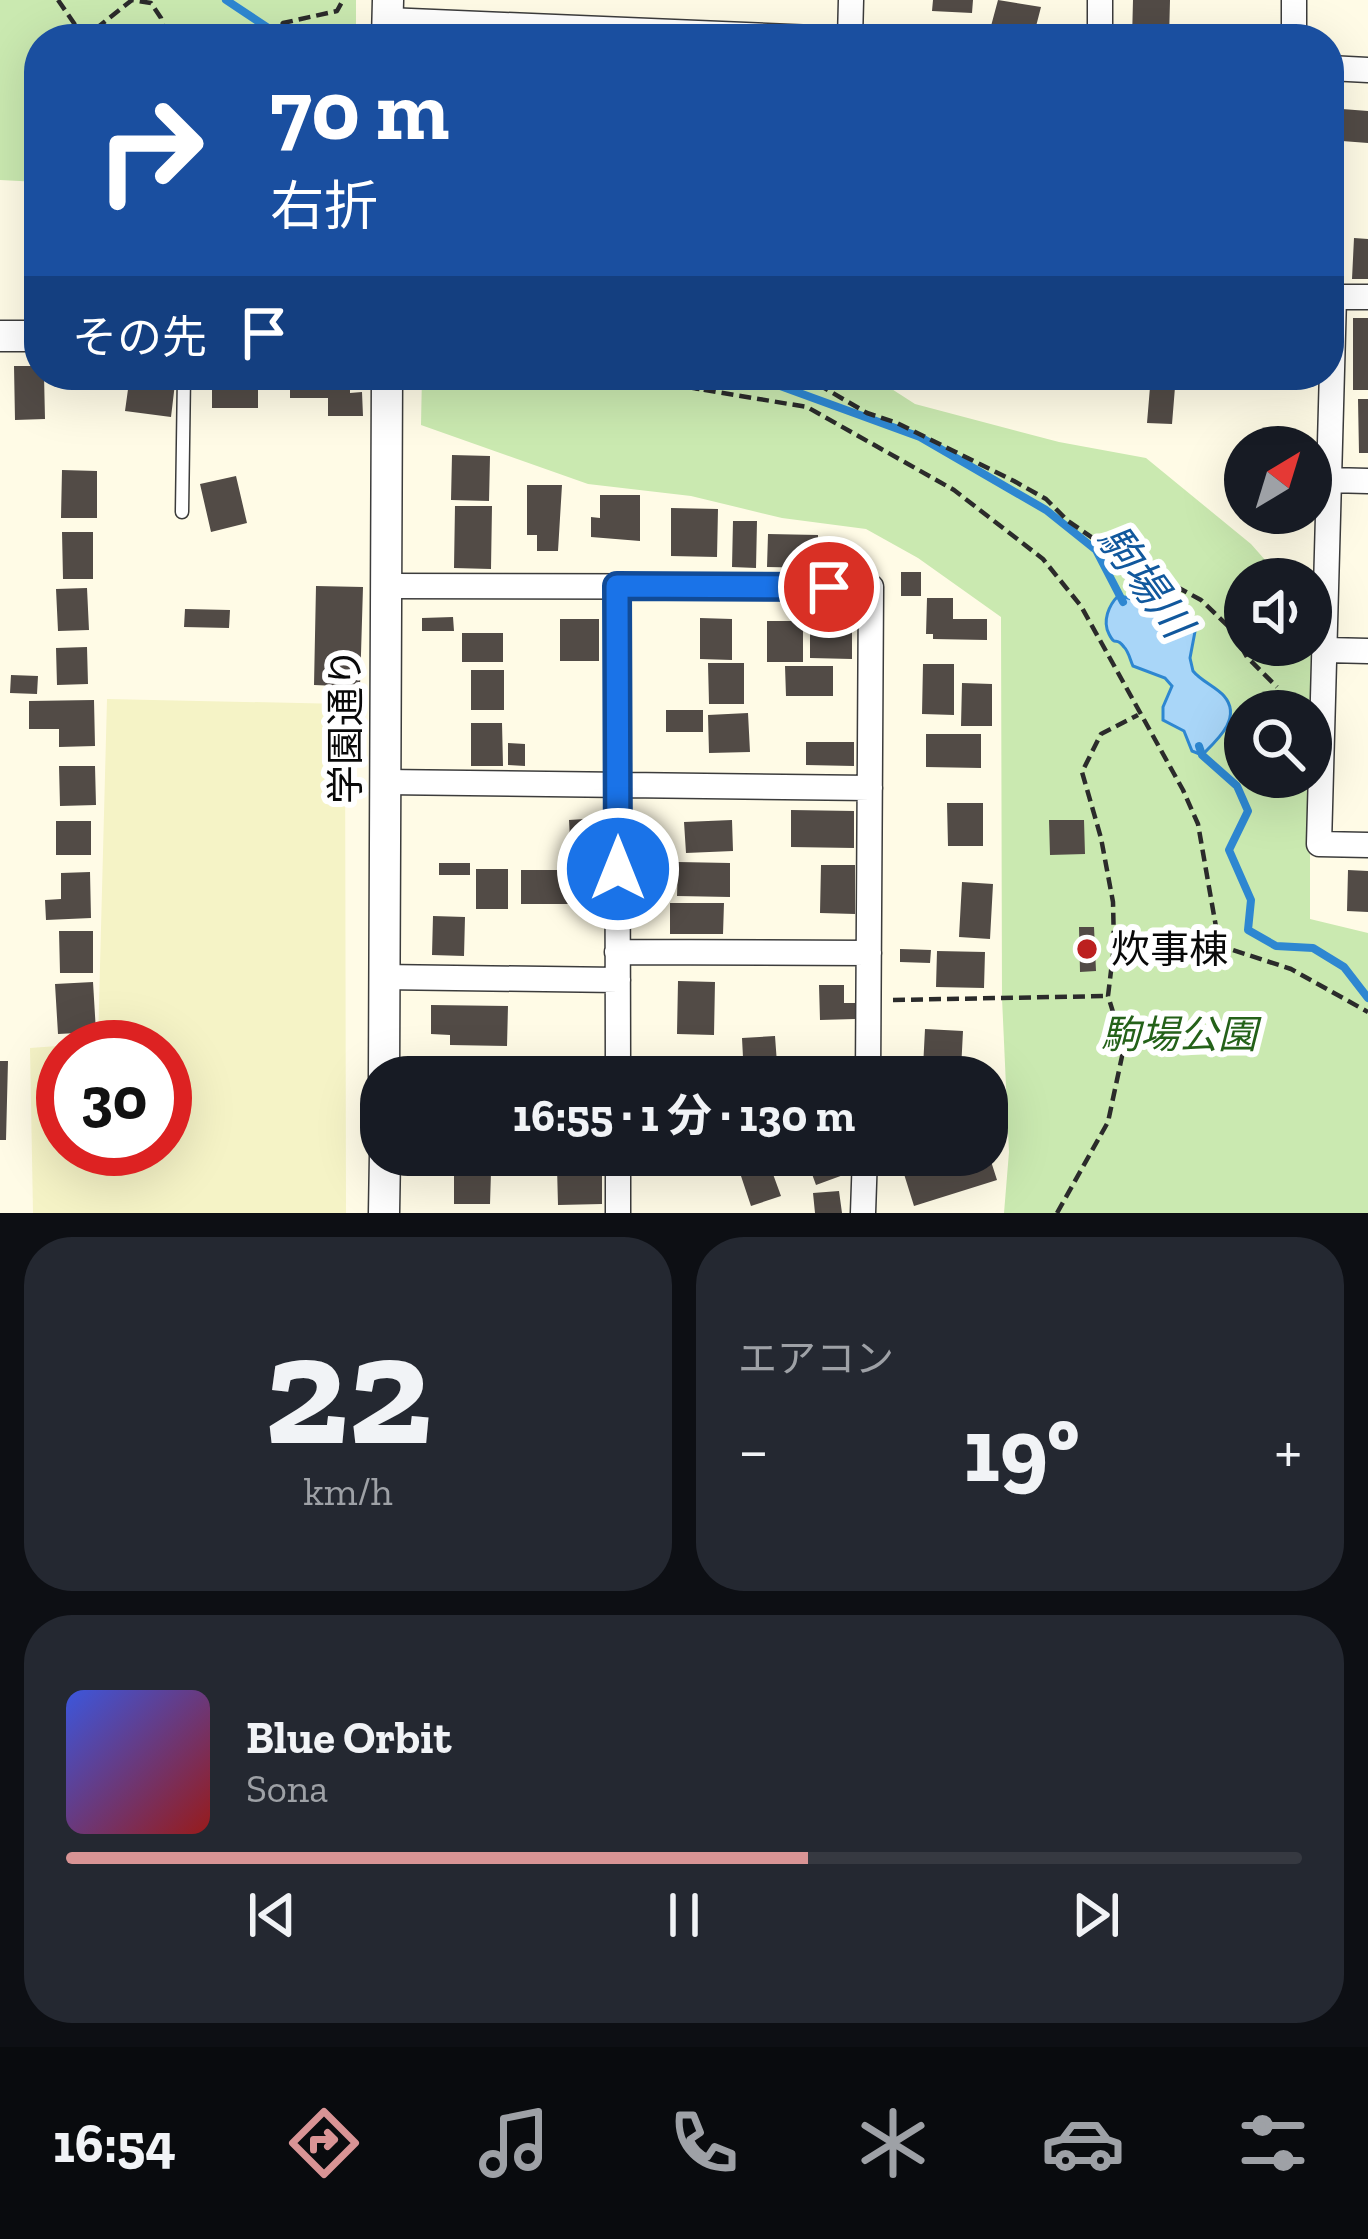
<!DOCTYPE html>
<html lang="ja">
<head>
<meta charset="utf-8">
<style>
  body { margin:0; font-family:"Zilla Slab","Noto Sans JP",serif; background:#242831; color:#f1f3f6; height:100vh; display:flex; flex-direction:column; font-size:45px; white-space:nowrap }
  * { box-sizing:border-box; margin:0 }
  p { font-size:39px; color:#9ea1a6 }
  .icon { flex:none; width:66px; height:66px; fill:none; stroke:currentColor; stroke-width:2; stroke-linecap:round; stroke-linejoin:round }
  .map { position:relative; height:1213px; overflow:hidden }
  .details { display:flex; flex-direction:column; gap:24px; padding:24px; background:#0d0f14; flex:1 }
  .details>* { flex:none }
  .guide { position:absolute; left:24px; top:24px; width:1320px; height:366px; border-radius:48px; box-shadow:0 12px 48px #0002; background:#1a4fa0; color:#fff; overflow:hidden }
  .needle { width:78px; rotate:38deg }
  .buttons { position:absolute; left:1224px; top:426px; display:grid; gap:24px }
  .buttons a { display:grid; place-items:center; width:108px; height:108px; border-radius:50%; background:#171b24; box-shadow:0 12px 48px #0002; font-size:60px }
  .speed { position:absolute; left:36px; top:1020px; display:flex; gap:24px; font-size:60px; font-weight:700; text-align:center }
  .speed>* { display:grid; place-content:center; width:156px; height:156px; border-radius:50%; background:#171b24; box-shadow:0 12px 48px #0002; line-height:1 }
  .speed .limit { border:18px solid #d22; background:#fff; color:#111 }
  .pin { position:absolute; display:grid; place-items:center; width:102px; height:102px; color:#fff; margin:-51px; border:6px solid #fff; border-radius:50%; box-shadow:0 3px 12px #0007 }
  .me { position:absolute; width:132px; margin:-66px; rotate:0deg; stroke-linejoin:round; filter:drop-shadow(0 0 9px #0008) }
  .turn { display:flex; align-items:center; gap:42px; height:252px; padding:0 48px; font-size:54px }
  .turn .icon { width:156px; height:156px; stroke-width:2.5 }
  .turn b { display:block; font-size:84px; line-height:102px }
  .then { display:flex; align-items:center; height:114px; padding:0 48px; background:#0003; gap:24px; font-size:45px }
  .big { font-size:90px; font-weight:700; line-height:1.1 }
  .details .widget { flex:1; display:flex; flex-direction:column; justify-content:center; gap:18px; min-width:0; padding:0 42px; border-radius:48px; background:#242831 }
  .details .dial { align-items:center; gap:0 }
  .dial b { font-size:156px; line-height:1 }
  .song { display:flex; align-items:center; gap:36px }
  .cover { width:144px; height:144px; border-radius:18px; background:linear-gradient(135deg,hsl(230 70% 55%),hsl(0 70% 35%)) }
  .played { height:12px; border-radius:6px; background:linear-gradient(90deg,#d99495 60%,#363941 60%) }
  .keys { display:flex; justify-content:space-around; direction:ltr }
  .heat { display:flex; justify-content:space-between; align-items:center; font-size:66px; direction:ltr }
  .details .tiles { flex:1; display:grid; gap:24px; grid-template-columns:1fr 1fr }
  .widget:last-child { grid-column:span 2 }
  .trip { position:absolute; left:360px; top:1056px; width:648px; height:120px; border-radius:48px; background:#171b24; box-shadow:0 12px 48px #0002; font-weight:700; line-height:120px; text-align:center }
  .menu { display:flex; height:192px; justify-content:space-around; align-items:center; background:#090b0e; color:#9ea1a6 }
  .menu .icon { width:84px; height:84px }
  .menu .active { color:#d99495 }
  .menu b { font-size:54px; color:#f1f3f6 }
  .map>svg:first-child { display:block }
</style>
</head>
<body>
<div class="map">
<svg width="1368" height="1213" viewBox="0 0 1368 1213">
  <rect width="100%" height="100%" fill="#fffbe6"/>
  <!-- farmland -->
  <path fill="#f5f3c6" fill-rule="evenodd" d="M 107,699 L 345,704 L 346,1213 L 33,1213 L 30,1048 L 98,1043 ZM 63,1047 L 165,1047 L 165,1149 L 63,1149 Z"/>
  <!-- green -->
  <path fill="#cae9b0" d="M 0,0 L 356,0 L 356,39 L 39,39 L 39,182 L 0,180 Z
    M 422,375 L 870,375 L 915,404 L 1059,442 L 1146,458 L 1251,544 L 1282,579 L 1245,579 L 1245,645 L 1311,645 L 1310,711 L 1245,711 L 1245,777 L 1310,777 L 1310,919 L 1368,933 L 1368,1213 L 1004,1213 L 1009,1152 L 1002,998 L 1001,617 L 918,558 L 866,529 L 782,518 L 691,496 L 588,484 L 421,425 Z"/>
  <!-- water -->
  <path fill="#a9d6f8" stroke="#2e87d1" stroke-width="3" d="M 1118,596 C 1136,597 1143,607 1160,611 L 1172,604 L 1197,621 L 1190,658 L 1193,671 C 1201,681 1216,687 1224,696 C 1243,718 1216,741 1202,755 L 1192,751 L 1184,731 L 1163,720 L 1163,707 L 1172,686 L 1165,678 L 1133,666 C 1130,660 1129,652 1124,647 C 1115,635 1116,648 1109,634 C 1102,621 1109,605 1118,596 Z"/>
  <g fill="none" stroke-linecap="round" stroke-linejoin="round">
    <!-- stream -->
    <path stroke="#2e87d1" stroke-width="8" d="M 226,0 L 285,39
      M 666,375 L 772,383 L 920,437 L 1046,510 L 1096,550 L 1123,602
      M 1199,746 L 1202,755 L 1237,786 L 1248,811 L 1229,850 L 1251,900 L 1248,930 L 1276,946 L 1313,948 L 1344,967 L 1368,998"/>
  </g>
  <!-- building -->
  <path fill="#524b46" d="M 933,0 L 973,0 L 972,13 L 932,11 Z
    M 998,0 L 1041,7 L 1033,38 L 991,26 Z
    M 1133,0 L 1170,0 L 1169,39 L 1132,39 Z
    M 1329,108 L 1368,111 L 1368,143 L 1329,140 Z
    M 1354,238 L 1368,239 L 1368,279 L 1352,279 Z
    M 1353,318 L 1368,318 L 1368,390 L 1353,390 Z
    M 14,366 L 39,366 L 39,375 L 44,375 L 45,419 L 15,420 Z
    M 130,375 L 176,375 L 171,417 L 125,411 Z
    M 212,375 L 258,375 L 258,408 L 212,408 Z
    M 290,375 L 350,375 L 350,393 L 362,392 L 363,416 L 328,416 L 328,398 L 290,398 Z
    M 1151,375 L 1176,375 L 1172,424 L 1147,423 Z
    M 1358,399 L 1368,399 L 1368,453 L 1359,453 Z
    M 452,455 L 490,456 L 489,501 L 451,500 Z
    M 62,470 L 97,471 L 97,518 L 61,518 Z
    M 236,476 L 247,523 L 211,532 L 200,484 Z
    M 527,485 L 562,485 L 558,551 L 537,551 L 537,535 L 527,535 Z
    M 600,495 L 640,495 L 640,541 L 591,537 L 591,517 L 600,518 Z
    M 455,506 L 492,506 L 491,569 L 454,568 Z
    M 671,508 L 718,509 L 717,557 L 671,556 Z
    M 733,521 L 757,521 L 756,568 L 732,567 Z
    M 62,532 L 93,532 L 93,579 L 63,579 Z
    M 768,534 L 818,535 L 818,568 L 767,567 Z
    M 901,572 L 921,572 L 921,596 L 901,596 Z
    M 316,586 L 363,587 L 360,687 L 314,685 Z
    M 87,588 L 89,630 L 58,631 L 56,589 Z
    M 927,598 L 953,598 L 953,619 L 987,619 L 987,640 L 933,639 L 933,634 L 926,634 Z
    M 185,609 L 230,610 L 229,628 L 184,627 Z
    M 453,617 L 454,631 L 422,631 L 422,618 Z
    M 700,618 L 732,619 L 732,660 L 700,659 Z
    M 560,619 L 599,619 L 599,661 L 560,661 Z
    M 767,621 L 803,621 L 803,662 L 767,662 Z
    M 810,628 L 852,629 L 852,659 L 810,658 Z
    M 462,633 L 503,633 L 503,662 L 462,662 Z
    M 87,647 L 88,684 L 57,685 L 56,648 Z
    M 708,663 L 744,663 L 744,704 L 709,704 Z
    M 923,664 L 954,664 L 954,715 L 922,714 Z
    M 785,666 L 833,666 L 833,696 L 786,696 Z
    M 471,670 L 504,670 L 504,710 L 471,710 Z
    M 11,675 L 38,676 L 37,694 L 10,693 Z
    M 962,683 L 992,684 L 992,726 L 961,726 Z
    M 94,700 L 95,746 L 59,747 L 59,729 L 29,729 L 29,701 Z
    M 666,710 L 703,710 L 703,732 L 666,732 Z
    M 748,713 L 750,752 L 709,753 L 708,715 Z
    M 471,723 L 502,723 L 503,766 L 471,766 Z
    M 926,734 L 981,734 L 981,768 L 926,767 Z
    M 806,742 L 854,742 L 854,766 L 806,765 Z
    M 508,743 L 525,744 L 525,766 L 508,765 Z
    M 59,766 L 95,766 L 96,805 L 60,806 Z
    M 947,803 L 983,803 L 983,846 L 948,846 Z
    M 791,810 L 854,811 L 854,848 L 791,847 Z
    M 600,818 L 602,859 L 571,860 L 569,820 Z
    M 732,820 L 733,851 L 686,853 L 684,822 Z
    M 1049,820 L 1084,820 L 1085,854 L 1050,855 Z
    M 56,821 L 91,821 L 91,855 L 56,855 Z
    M 678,862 L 730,863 L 730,897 L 677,896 Z
    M 439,863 L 470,863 L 470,875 L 439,875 Z
    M 821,865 L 855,865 L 855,914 L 820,913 Z
    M 476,869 L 508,869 L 508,909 L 476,909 Z
    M 521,870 L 582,870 L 582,904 L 521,904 Z
    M 1348,870 L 1368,871 L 1368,912 L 1347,911 Z
    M 90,872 L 91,918 L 46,920 L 45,900 L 61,899 L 61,873 Z
    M 962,882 L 993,884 L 990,939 L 959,937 Z
    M 670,903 L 724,903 L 723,934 L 670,934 Z
    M 433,916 L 465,917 L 464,956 L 432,955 Z
    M 1079,927 L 1094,927 L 1096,971 L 1080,972 Z
    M 59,931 L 93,931 L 93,973 L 60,973 Z
    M 900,949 L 931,950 L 930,963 L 900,962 Z
    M 937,951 L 985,952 L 984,988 L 936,987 Z
    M 678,981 L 715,982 L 714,1035 L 677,1034 Z
    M 93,982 L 96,1032 L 58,1034 L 55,984 Z
    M 819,985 L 844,985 L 844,1003 L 855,1003 L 855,1019 L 820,1020 Z
    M 431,1005 L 508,1006 L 507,1046 L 450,1045 L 450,1035 L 431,1034 Z
    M 925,1029 L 963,1031 L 961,1070 L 923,1068 Z
    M 775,1036 L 778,1077 L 744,1077 L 742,1038 Z
    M 0,1061 L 8,1061 L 6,1140 L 0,1140 Z
    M 766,1155 L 781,1196 L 751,1206 L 737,1164 Z
    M 805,1155 L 839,1155 L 846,1174 L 816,1185 Z
    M 964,1155 L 989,1155 L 997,1180 L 914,1206 L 904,1174 Z
    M 602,1166 L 602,1204 L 558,1205 L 557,1167 Z
    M 454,1171 L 491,1172 L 490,1204 L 454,1204 Z
    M 839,1191 L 842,1213 L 815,1213 L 813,1193 Z"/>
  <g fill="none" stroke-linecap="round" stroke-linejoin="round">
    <!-- service casing -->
    <g stroke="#3c3c3c" stroke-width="15">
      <path id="service" d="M 182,512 L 184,375"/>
    </g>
    <!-- minor casing -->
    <g stroke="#3c3c3c" stroke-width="27">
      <path id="minor" d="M 387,20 L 838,39
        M 850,39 L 851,0
        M 1100,39 L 1100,0
        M 1294,39 L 1294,0
        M 1329,68 L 1368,70
        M 1368,297 L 1334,297 L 1319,844 L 1368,845
        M 1329,480 L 1368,481
        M 385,586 L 871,587 L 868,1077
        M 617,586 L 618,1077
        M 1326,650 L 1368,651
        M 385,782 L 870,788
        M 617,952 L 869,953
        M 382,977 L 618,980
        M 618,1155 L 618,1213
        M 863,1213 L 865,1155"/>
    </g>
    <!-- tertiary casing -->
    <g stroke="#3c3c3c" stroke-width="33">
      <path id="tertiary" d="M 387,39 L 388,0
        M 0,336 L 39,336
        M 384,1077 L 387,375
        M 384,1213 L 385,1155"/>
    </g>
    <!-- path -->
    <path stroke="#2b2b2b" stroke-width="4.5" stroke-dasharray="12 6" stroke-linecap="butt" d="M 58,0 L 78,29 L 93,31 L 132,0 L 151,3 L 161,18 L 166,39
      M 271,39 L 283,23 L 337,11 L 343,0
      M 39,101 L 34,109 L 39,125
      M 615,375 L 807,407 L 954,490 L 1043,559 L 1081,606 L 1183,790 L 1198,824 L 1216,927 L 1230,949 L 1291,969 L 1368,1012
      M 802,375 L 867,413 L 897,423 L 1014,481 L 1046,499 L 1068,521 L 1116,554 L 1201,600 L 1231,629 L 1247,657 L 1277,687
      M 697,391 L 699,375
      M 893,1000 L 1108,996
      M 1057,1213 L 1108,1122 L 1124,1047 L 1108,996 L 1114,946 L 1113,902 L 1101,838 L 1082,772 L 1101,734 L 1138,715"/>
    <!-- service -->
    <use href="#service" stroke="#fff" stroke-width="12"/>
    <!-- minor -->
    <use href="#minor" stroke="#fff" stroke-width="24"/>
    <!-- tertiary -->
    <use href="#tertiary" stroke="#fff" stroke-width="30"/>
  </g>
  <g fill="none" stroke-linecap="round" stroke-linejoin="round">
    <!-- route casing -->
    <g stroke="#114b97" stroke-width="30">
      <path id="route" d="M 618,869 L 617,586 L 829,587"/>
    </g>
    <!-- route -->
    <use href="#route" stroke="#1a73e8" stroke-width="21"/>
  </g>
  <!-- markers -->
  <circle fill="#bc201f" stroke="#fff" stroke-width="4.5" cx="1087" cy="949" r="12"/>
  <g text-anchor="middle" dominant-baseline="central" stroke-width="12" stroke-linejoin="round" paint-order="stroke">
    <!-- street labels -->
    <g font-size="39" fill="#090909" stroke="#fff">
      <text transform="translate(345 726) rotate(-90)">学園通り</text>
    </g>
    <!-- poi labels -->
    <g font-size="39" fill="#090909" stroke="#fff" text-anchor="start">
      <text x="1111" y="949">炊事棟</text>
    </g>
    <!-- park labels -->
    <g font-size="39" font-style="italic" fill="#246119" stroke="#fff">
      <text x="1179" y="1034">駒場公園</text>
    </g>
    <!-- water labels -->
    <g font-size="42" font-style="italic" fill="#11589d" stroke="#fff">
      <text transform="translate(1145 581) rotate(54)">駒場川</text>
    </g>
  </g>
</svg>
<div class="buttons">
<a><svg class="needle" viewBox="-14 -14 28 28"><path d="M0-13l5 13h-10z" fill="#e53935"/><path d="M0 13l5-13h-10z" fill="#9ea1a6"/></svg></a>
<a><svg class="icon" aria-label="sound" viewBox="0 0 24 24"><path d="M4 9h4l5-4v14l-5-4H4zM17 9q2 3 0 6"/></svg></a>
<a><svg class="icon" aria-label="search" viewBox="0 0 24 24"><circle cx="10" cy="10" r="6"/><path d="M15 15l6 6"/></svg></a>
</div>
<div class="speed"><div class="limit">30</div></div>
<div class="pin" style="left:829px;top:587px;background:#d93025"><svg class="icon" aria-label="arrive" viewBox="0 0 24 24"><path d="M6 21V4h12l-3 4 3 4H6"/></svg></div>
<svg class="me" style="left:618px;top:869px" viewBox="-20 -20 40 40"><circle r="17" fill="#1a73e8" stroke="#fff" stroke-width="3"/><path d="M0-11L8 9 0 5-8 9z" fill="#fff"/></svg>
<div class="trip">16:55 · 1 分 · 130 m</div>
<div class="guide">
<div class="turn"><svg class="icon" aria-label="right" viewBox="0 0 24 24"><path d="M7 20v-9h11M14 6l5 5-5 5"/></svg><div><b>70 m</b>右折</div></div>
<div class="then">その先<svg class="icon" aria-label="arrive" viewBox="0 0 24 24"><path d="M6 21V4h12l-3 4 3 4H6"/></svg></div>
</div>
</div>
<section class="details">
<div class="tiles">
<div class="widget dial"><b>22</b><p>km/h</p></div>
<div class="widget"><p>エアコン</p>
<div class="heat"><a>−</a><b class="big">19°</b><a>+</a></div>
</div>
<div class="widget">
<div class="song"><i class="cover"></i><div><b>Blue Orbit</b><p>Sona</p></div></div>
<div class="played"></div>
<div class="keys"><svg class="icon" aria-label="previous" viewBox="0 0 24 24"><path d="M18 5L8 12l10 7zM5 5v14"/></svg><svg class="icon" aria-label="pause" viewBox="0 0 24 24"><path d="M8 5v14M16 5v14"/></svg><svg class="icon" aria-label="next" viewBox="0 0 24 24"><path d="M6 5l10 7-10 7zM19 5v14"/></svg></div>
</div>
</div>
</section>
<nav class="menu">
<b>16:54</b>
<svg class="icon active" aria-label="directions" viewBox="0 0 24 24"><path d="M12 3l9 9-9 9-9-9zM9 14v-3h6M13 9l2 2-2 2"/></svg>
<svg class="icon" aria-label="music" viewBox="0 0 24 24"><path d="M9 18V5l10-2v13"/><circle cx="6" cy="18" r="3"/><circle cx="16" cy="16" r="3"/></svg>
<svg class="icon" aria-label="phone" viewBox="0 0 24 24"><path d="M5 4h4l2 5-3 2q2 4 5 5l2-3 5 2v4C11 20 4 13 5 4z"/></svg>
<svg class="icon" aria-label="climate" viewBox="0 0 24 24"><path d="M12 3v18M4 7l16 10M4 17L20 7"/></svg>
<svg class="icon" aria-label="car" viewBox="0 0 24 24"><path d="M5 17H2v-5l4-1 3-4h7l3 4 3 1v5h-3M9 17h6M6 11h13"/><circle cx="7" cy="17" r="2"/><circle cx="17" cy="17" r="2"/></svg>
<svg class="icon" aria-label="filters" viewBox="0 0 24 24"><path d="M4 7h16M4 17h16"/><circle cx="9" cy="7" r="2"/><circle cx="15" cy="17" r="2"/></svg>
</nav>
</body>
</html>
